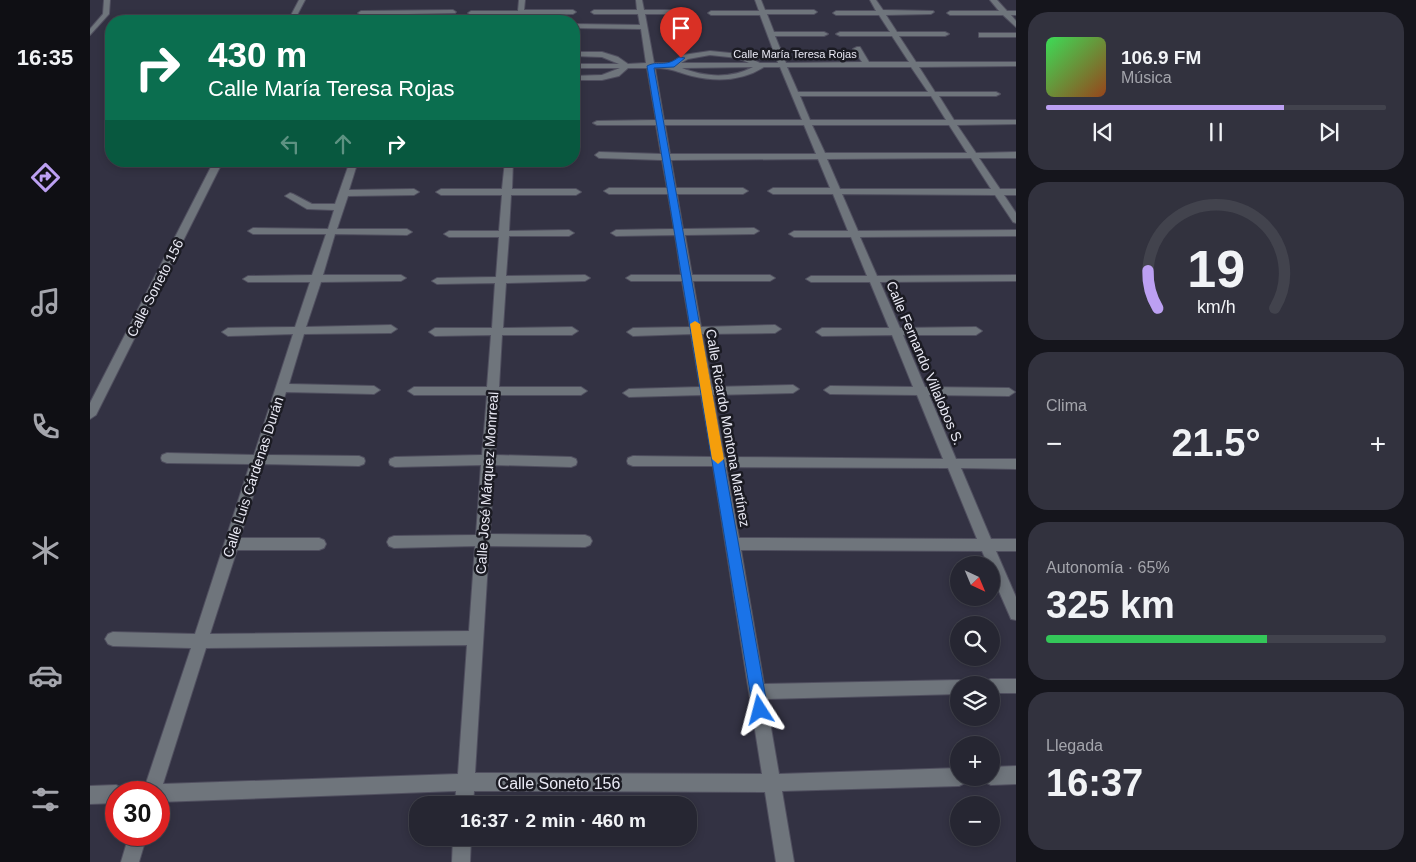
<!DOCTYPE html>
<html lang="es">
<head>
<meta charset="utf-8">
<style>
  body { margin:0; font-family:Arial,sans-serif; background:#32323e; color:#f1f3f6; height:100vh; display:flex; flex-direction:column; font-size:19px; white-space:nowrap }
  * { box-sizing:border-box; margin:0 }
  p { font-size:16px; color:#a4a5ac }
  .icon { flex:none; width:28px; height:28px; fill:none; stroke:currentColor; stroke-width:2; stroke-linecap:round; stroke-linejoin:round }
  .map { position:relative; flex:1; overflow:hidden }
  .panel { display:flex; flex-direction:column; gap:12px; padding:12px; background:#15151c; width:400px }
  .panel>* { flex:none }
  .guide { position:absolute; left:15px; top:15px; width:475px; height:152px; border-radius:20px; box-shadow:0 2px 8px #0003,0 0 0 1px #42434d; background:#0b6e4f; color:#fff; overflow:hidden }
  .needle { width:32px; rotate:136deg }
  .tools { position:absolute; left:860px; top:556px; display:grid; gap:10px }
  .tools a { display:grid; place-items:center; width:50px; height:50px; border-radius:50%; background:#262632; box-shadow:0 2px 8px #0003,0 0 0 1px #42434d; font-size:25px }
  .speed { position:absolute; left:15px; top:781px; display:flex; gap:10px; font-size:25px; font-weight:700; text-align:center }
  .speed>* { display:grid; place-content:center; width:65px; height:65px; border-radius:50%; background:#262632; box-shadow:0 2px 8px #0003,0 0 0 1px #42434d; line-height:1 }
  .speed .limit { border:8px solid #d22; background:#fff; color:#111 }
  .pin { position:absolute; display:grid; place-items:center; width:42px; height:42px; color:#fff; margin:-51px -21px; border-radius:50% 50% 50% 0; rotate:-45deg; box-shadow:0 0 5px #0007 }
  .pin .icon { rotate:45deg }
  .me { position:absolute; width:55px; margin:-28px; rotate:351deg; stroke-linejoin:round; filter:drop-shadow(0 0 4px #0008) }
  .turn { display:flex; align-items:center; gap:18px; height:105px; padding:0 20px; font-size:22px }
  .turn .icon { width:65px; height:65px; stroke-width:2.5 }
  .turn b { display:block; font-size:35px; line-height:42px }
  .lanes { display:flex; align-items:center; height:48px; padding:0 20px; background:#0003; justify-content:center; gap:25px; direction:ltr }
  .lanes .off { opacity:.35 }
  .big { font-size:38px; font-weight:800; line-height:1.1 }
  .panel .card { flex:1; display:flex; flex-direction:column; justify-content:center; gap:8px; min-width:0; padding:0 18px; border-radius:20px; background:#32323e }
  .panel .dial { align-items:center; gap:0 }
  .dial svg { height:130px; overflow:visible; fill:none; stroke:#42434d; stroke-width:7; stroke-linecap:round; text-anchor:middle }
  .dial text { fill:#f1f3f6; stroke:none }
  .song { display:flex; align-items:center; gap:15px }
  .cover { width:60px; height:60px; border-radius:8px; background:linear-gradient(135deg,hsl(130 70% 55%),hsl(20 70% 35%)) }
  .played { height:5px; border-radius:2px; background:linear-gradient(90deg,#bca0f2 70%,#42434d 70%) }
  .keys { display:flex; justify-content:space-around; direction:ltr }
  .heat { display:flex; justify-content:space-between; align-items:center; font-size:28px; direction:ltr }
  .charge { height:8px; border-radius:4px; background:linear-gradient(90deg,#34c759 65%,#42434d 0) }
  .trip { position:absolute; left:319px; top:796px; width:288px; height:50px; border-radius:20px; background:#262632; box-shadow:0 2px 8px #0003,0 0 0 1px #42434d; font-weight:800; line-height:50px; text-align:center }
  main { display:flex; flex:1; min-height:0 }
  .tabs { display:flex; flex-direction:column; width:90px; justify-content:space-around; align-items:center; background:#0f0f14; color:#a4a5ac }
  .tabs .icon { width:35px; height:35px }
  .tabs .selected { color:#bca0f2 }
  .tabs b { font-size:22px; color:#f1f3f6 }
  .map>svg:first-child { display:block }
</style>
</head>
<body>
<main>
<nav class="tabs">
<b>16:35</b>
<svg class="icon selected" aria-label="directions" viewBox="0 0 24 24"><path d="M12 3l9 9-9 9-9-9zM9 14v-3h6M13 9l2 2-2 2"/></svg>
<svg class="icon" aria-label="music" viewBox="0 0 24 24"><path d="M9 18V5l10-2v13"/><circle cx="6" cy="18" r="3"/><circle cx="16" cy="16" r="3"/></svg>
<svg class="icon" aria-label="phone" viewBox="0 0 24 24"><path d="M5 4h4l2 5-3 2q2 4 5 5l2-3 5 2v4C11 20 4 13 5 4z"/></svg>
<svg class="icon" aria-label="climate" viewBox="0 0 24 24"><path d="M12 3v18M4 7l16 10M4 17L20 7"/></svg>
<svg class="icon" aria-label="car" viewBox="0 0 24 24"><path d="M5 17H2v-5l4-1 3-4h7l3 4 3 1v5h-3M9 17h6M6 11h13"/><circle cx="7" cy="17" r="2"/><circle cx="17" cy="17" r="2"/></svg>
<svg class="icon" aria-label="filters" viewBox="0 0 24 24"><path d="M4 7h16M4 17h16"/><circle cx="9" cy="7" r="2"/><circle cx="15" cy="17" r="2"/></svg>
</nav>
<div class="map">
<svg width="926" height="862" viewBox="0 0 926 862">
  <rect width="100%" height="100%" fill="#333243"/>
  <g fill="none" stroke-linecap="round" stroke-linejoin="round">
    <!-- minor casing -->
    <g stroke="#504f5f" stroke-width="2">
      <path id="minor" d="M 14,0 L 20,0 L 19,14 L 0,35 L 0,29 L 13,14 Z
        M 209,0 L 215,0 L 204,21 L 198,21 Z
        M 429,0 L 435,0 L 434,10 L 483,10 L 486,12 L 483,14 L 434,15 L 433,21 L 427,21 L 427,15 L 381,15 L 378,13 L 381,11 L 428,11 Z
        M 546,0 L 552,0 L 554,10 L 593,10 L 596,12 L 593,14 L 555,14 L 564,63 L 581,63 L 593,55 L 620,51 L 650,54 L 670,63 L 688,63 L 670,15 L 621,15 L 618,13 L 621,11 L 669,11 L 665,0 L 671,0 L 675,10 L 724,10 L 727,12 L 724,14 L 677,14 L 684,32 L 734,32 L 738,34 L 734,36 L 685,36 L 696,63 L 772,62 L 763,49 L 767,47 L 770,47 L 779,62 L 819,62 L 802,36 L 750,36 L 746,34 L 750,32 L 800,32 L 789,15 L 746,15 L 743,13 L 746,11 L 786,11 L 780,0 L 786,0 L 793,10 L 843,11 L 844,12 L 841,14 L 796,15 L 807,32 L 855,32 L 859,34 L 855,36 L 809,36 L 826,62 L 926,62 L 926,66 L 829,67 L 845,92 L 906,92 L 910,94 L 906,96 L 849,96 L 864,120 L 926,120 L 926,124 L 867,125 L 886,153 L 926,152 L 926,158 L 889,158 L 910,189 L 926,189 L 926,195 L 914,195 L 926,213 L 926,223 L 923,222 L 905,195 L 752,194 L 768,231 L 926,230 L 926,236 L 770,237 L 787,276 L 926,275 L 926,281 L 790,282 L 810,328 L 886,327 L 892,331 L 886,335 L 813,335 L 835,387 L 919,388 L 925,392 L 919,396 L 839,395 L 866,459 L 926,459 L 926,469 L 871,468 L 901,539 L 926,539 L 926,551 L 906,551 L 926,597 L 926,620 L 921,619 L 901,573 L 901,565 L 898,565 L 892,551 L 651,550 L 674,684 L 869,680 L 875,682 L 876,685 L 869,685 L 869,694 L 676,699 L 689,774 L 869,768 L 869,778 L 877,778 L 875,783 L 869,786 L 692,791 L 704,862 L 686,862 L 675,792 L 384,791 L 383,805 L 365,805 L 366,791 L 69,802 L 69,792 L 53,792 L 101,648 L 23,646 L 18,644 L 15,639 L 18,634 L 23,632 L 105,634 L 160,464 L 77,463 L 72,461 L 71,458 L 72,455 L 77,453 L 164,455 L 203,334 L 138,336 L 132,332 L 138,328 L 205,327 L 220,282 L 158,282 L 153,279 L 158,276 L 222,275 L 236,234 L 163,234 L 158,231 L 163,228 L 238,229 L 244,210 L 217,209 L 195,196 L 200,193 L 203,194 L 222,204 L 245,204 L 260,161 L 268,161 L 259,190 L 324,189 L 329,192 L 324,195 L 258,196 L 247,229 L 317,229 L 322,232 L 317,235 L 245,234 L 233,275 L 311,275 L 316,278 L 311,281 L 231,282 L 216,327 L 301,325 L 307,329 L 301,333 L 214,334 L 199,384 L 284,386 L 290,390 L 284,394 L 196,392 L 176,455 L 269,456 L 274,458 L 275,461 L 274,464 L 269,466 L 173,464 L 150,538 L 229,538 L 234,540 L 236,544 L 234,548 L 229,550 L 147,550 L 120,634 L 379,631 L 385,546 L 304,548 L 299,546 L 297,542 L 299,538 L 304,536 L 386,535 L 391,465 L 305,467 L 300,465 L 299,462 L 300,459 L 305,457 L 392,455 L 397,395 L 324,395 L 318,391 L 324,387 L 397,387 L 401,335 L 345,336 L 339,332 L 345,328 L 402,328 L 405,283 L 347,284 L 342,281 L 347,278 L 406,277 L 409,237 L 359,237 L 354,234 L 359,231 L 409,231 L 412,195 L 351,195 L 346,192 L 351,189 L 412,189 L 415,161 L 423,161 L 422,189 L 486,189 L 491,192 L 486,195 L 421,195 L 419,231 L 479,230 L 484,233 L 479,236 L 419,236 L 416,276 L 495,275 L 500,278 L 495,281 L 416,283 L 413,328 L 482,327 L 488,331 L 482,335 L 412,335 L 409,387 L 491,387 L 497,391 L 491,395 L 409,395 L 405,455 L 481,457 L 486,459 L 487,462 L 486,465 L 481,467 L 404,465 L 400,534 L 495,535 L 500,537 L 502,541 L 500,545 L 495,547 L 399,546 L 385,773 L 672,774 L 623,466 L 543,466 L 538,464 L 537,461 L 538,458 L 543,456 L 622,457 L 611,395 L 539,397 L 533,393 L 539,389 L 610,387 L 601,334 L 543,336 L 537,332 L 543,328 L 600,327 L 592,281 L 541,281 L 536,278 L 541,275 L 591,275 L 585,235 L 526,236 L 521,233 L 526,230 L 584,229 L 578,194 L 519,194 L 514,191 L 519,188 L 577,188 L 572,160 L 509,158 L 505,155 L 509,152 L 571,154 L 566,125 L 507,125 L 503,123 L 507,121 L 566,120 L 557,68 L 538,68 L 529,76 L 512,80 L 484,80 L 484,76 L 512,75 L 530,68 L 484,68 L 484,64 L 529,64 L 512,57 L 484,56 L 484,52 L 512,52 L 528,57 L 538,64 L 556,63 L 551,29 L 484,28 L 484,24 L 550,25 L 548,14 L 504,14 L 501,12 L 504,10 L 547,10 ZM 620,55 L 648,58 L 659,63 L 591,63 L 598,59 ZM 663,67 C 641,79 614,77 592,68 ZM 674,67 L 690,67 L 712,120 L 574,120 L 565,68 C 582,68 586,72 602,76 C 627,82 652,81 674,67 ZM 697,67 L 821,67 L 838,92 L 708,92 ZM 710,96 L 841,96 L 856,120 L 720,120 ZM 575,125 L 714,125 L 726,154 L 580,154 ZM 722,125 L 859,125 L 877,153 L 735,153 ZM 881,158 L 901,189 L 750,189 L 737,159 ZM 728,159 L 740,188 L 683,188 L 678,191 L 683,194 L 743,194 L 758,231 L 704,231 L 699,234 L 704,237 L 761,237 L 777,276 L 721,276 L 716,279 L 721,282 L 780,282 L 799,328 L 732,328 L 726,332 L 732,336 L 802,335 L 823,387 L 740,386 L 734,390 L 740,394 L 827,395 L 853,459 L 634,457 L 623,395 L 703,393 L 709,389 L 703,385 L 622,387 L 612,334 L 685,333 L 691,329 L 685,325 L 611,327 L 603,281 L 680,281 L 685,278 L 680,275 L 602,275 L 595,235 L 664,234 L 669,231 L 664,228 L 593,229 L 587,194 L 653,194 L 658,191 L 653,188 L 586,188 L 581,160 ZM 636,467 L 858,468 L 887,539 L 649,538 ZM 377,645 L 368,774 L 73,784 L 116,648 Z
        M 900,0 L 907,0 L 917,11 L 926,11 L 926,15 L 921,15 L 926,21 L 926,27 L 913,15 L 860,15 L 857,13 L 860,11 L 909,11 Z
        M 363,10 L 366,12 L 365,13 L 271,15 L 268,13 L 271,11 Z
        M 889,33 L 926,33 L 926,37 L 889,37 Z
        M 124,161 L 133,161 L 6,415 L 0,419 L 0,403 Z
        M 901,679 L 926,679 L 926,693 L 901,693 L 901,685 L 893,685 L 895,681 Z
        M 926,766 L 926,784 L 901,785 L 895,782 L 893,778 L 901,778 L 901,767 Z
        M 26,785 L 32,788 L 34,792 L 26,792 L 26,803 L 0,804 L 0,786 Z
        M 39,835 L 57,835 L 49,862 L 31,862 Z
        M 363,838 L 381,838 L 380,862 L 362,862 Z"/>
    </g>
    <!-- minor -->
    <use href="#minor" fill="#6f757c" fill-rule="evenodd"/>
  </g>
  <!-- route -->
  <path fill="#1a73e8" stroke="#114b97" d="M 589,57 L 595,58 L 584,67 L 564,68 L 678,710 L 675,715 L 670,717 L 665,715 L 663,710 L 557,66 C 568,60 575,68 589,57 Z"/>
  <!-- slow -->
  <path fill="#f59e0b" d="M 605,321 L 610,324 L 634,459 L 628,464 L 622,459 L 600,324 Z"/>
  <g text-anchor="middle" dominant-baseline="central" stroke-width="5" stroke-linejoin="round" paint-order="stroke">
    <!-- far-street labels -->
    <g font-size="11" fill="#eaeaf5" stroke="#1b1b23">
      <text x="705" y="54">Calle María Teresa Rojas</text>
    </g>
    <!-- street labels -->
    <g font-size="14" fill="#eaeaf5" stroke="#1b1b23">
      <text transform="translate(65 288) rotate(-63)">Calle Soneto 156</text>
      <text transform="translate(835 363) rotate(67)">Calle Fernando Villalobos S.</text>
      <text transform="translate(638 428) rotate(80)">Calle Ricardo Montona Martínez</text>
      <text transform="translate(163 477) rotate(-72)">Calle Luis Cárdenas Durán</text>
      <text transform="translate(397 483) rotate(-86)">Calle José Márquez Monrreal</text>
    </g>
    <!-- near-street labels -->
    <g font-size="16" fill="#eaeaf5" stroke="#1b1b23">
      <text x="469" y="783">Calle Soneto 156</text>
    </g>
  </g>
</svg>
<div class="tools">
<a><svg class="needle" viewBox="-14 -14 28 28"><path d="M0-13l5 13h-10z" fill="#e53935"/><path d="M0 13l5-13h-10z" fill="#a4a5ac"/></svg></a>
<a><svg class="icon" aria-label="search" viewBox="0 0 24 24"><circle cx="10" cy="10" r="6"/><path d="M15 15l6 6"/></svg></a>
<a><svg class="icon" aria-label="layers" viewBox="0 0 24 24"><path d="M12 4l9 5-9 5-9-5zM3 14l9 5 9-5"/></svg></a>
<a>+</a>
<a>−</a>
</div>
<div class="speed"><div class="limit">30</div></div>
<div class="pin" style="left:591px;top:58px;background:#d93025"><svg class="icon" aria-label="arrive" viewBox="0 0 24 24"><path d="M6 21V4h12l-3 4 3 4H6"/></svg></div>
<svg class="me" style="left:670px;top:710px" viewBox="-20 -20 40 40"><path d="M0-17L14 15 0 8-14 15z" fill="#1a73e8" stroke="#fff" stroke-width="4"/></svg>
<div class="trip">16:37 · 2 min · 460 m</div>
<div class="guide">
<div class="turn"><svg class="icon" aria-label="right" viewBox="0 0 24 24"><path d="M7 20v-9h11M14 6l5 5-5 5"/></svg><div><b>430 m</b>Calle María Teresa Rojas</div></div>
<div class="lanes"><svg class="icon off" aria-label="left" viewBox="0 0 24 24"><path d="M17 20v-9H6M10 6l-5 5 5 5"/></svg><svg class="icon off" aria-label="ahead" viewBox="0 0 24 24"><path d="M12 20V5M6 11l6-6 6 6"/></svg><svg class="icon" aria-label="right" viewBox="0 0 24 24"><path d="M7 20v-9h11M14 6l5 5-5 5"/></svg></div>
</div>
</div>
<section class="panel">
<div class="card">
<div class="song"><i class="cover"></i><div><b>106.9 FM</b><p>Música</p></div></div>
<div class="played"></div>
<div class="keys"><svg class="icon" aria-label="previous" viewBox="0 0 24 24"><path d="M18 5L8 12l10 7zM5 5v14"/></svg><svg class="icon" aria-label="pause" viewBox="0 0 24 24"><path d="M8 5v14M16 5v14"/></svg><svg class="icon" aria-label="next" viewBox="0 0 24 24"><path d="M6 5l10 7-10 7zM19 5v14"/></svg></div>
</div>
<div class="card dial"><svg viewBox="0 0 100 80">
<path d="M14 69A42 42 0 1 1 86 69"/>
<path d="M14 69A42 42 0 0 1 8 46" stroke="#bca0f2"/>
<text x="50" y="56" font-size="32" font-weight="700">19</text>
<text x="50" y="72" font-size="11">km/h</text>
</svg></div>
<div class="card"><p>Clima</p>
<div class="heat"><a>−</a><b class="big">21.5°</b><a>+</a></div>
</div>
<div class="card"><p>Autonomía · 65%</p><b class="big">325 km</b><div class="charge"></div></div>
<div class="card"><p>Llegada</p><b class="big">16:37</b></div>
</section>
</main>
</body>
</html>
